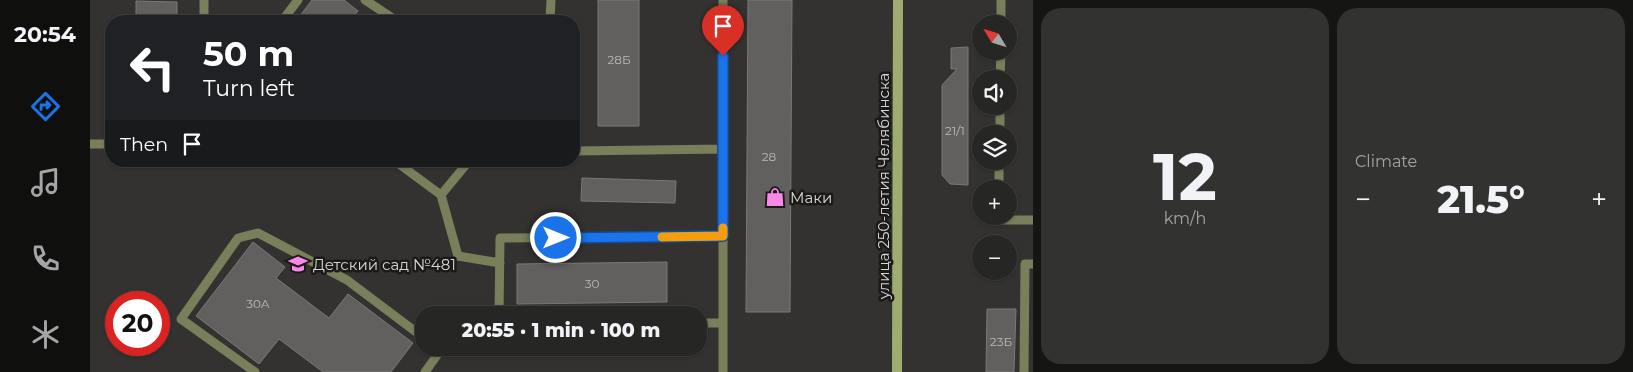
<!DOCTYPE html>
<html lang="en">
<head>
<meta charset="utf-8">
<style>
  body { margin:0; font-family:Montserrat,sans-serif; background:#323231; color:#f1f3f6; height:100vh; display:flex; flex-direction:column; font-size:19px; white-space:nowrap }
  * { box-sizing:border-box; margin:0 }
  p { font-size:16px; color:#a4a5a6 }
  .icon { flex:none; width:28px; height:28px; fill:none; stroke:currentColor; stroke-width:2; stroke-linecap:round; stroke-linejoin:round }
  .map { position:relative; flex:1; overflow:hidden }
  .sheet { display:flex; flex-direction:column; gap:8px; padding:8px; background:#151514; width:600px }
  .sheet>* { flex:none }
  .top-card { position:absolute; left:15px; top:15px; width:475px; height:152px; border-radius:20px; box-shadow:0 1px 4px #0004,0 0 0 1px #424341; background:#202124; color:#fff; overflow:hidden }
  .needle { width:32px; rotate:308deg }
  .fabs { position:absolute; left:882px; top:15px; display:grid; gap:10px }
  .fabs a { display:grid; place-items:center; width:45px; height:45px; border-radius:50%; background:#262624; box-shadow:0 1px 4px #0004,0 0 0 1px #424341; font-size:25px }
  .speed { position:absolute; left:15px; top:291px; display:flex; gap:10px; font-size:25px; font-weight:700; text-align:center }
  .speed>* { display:grid; place-content:center; width:65px; height:65px; border-radius:50%; background:#262624; box-shadow:0 1px 4px #0004,0 0 0 1px #424341; line-height:1 }
  .speed .limit { border:8px solid #d22; background:#fff; color:#111 }
  .pin { position:absolute; display:grid; place-items:center; width:42px; height:42px; color:#fff; margin:-51px -21px; border-radius:50% 50% 50% 0; rotate:-45deg; box-shadow:0 0 5px #0007 }
  .pin .icon { rotate:45deg }
  .me { position:absolute; width:55px; margin:-28px; rotate:90deg; stroke-linejoin:round; filter:drop-shadow(0 0 4px #0008) }
  .turn { display:flex; align-items:center; gap:18px; height:105px; padding:0 15px; font-size:22px }
  .turn .icon { width:65px; height:65px; stroke-width:2.5 }
  .turn b { display:block; font-size:35px; line-height:42px }
  .then { display:flex; align-items:center; height:48px; padding:0 15px; background:#0003; gap:10px; font-size:19px }
  .big { font-size:38px; font-weight:800; line-height:1.1 }
  .sheet .card { flex:1; display:flex; flex-direction:column; justify-content:center; gap:8px; min-width:0; padding:0 18px; border-radius:20px; background:#323231 }
  .sheet .dial { align-items:center; gap:0 }
  .dial b { font-size:65px; line-height:1 }
  .heat { display:flex; justify-content:space-between; align-items:center; font-size:28px; direction:ltr }
  .sheet .tiles { flex:1; display:grid; gap:8px; grid-template-columns:repeat(2,1fr) }
  .trip { position:absolute; left:325px; top:306px; width:292px; height:50px; border-radius:20px; background:#262624; box-shadow:0 1px 4px #0004,0 0 0 1px #424341; font-weight:800; line-height:50px; text-align:center }
  main { display:flex; flex:1; min-height:0 }
  .tabs { display:flex; flex-direction:column; width:90px; justify-content:space-around; align-items:center; background:#0f0f0e; color:#a4a5a6 }
  .tabs .icon { width:35px; height:35px }
  .tabs .active { color:#1a73e8 }
  .tabs b { font-size:22px; color:#f1f3f6 }
  .map>svg:first-child { display:block }
</style>
</head>
<body>
<main>
<nav class="tabs">
<b>20:54</b>
<svg class="icon active" aria-label="directions" viewBox="0 0 24 24"><path d="M12 3l9 9-9 9-9-9zM9 14v-3h6M13 9l2 2-2 2"/></svg>
<svg class="icon" aria-label="music" viewBox="0 0 24 24"><path d="M9 18V5l10-2v13"/><circle cx="6" cy="18" r="3"/><circle cx="16" cy="16" r="3"/></svg>
<svg class="icon" aria-label="phone" viewBox="0 0 24 24"><path d="M5 4h4l2 5-3 2q2 4 5 5l2-3 5 2v4C11 20 4 13 5 4z"/></svg>
<svg class="icon" aria-label="climate" viewBox="0 0 24 24"><path d="M12 3v18M4 7l16 10M4 17L20 7"/></svg>
</nav>
<div class="map">
<svg width="943" height="372" viewBox="0 0 943 372">
  <rect width="100%" height="100%" fill="#333230"/>
  <!-- building -->
  <path fill="#62605e" stroke="#7b7977" d="M 222,0 L 254,0 L 268,11 L 260,21 L 206,21 Z
    M 508,0 L 549,0 L 549,126 L 508,126 Z
    M 658,0 L 702,0 L 700,312 L 656,312 Z
    M 46,1 L 87,2 L 87,21 L 46,21 Z
    M 878,47 L 878,185 L 860,184 L 852,175 L 852,85 L 867,69 L 861,69 L 861,48 Z
    M 492,178 L 586,181 L 585,203 L 491,201 Z
    M 163,242 L 195,267 L 186,278 L 239,318 L 258,294 L 323,343 L 301,372 L 233,372 L 189,339 L 169,364 L 106,316 Z
    M 577,262 L 577,302 L 427,304 L 427,264 Z
    M 897,309 L 926,309 L 924,372 L 896,372 Z"/>
  <g fill="none" stroke-linecap="round" stroke-linejoin="round">
    <!-- lane -->
    <path stroke="#787f5a" stroke-width="9" d="M 275,0 L 307,21
      M 114,21 L 114,0
      M 192,21 L 208,0
      M 460,21 L 461,0
      M 911,24 L 911,0
      M 910,79 L 911,51
      M 910,134 L 910,106
      M 0,144 L 21,144
      M 484,151 L 633,149
      M 305,161 L 351,195 L 379,161
      M 909,189 L 909,161
      M 351,195 L 368,256 L 410,263
      M 909,216 L 909,220 L 943,220
      M 409,315 L 410,238 L 633,236
      M 609,323 L 633,323
      M 165,372 L 91,319 L 148,238 L 168,233 L 257,280 L 334,338
      M 335,372 L 350,351 L 346,348
      M 633,372 L 633,0
      M 934,372 L 935,264 L 943,264"/>
    <!-- secondary -->
    <path stroke="#a0ab6f" stroke-width="10" d="M 807,372 L 808,0"/>
  </g>
  <g fill="none" stroke-linecap="round" stroke-linejoin="round">
    <!-- route casing -->
    <g stroke="#114b97" stroke-width="12">
      <path id="route" d="M 466,238 L 633,236 L 633,56"/>
    </g>
    <!-- route -->
    <use href="#route" stroke="#1a73e8" stroke-width="9"/>
    <!-- slow -->
    <path stroke="#f59e0b" stroke-width="9" d="M 572,237 L 633,236 L 633,228"/>
  </g>
  <!-- icons -->
  <defs>
    <g id="shop-bare" transform="scale(1.5)"><path d="M-5-2.5h2.3a2.7 3.5 0 0 1 5.4 0H5L5.5 6h-11ZM-1.5-2.5h3a1.5 2.3 0 0 0-3 0Z" fill="#f987e8" stroke="#1b1a19" stroke-width="2.5" paint-order="stroke"/></g>
    <g id="school-bare" transform="scale(1.5)"><path d="M0-5L7-2L0 1L-7-2ZM-4 1L0 2.5L4 1V4Q0 6-4 4Z" fill="#f987e8" stroke="#1b1a19" stroke-width="2.5" paint-order="stroke"/></g>
  </defs>
  <g fill-rule="evenodd">
    <use href="#shop-bare" x="685" y="197"/>
    <use href="#school-bare" x="208" y="264"/>
  </g>
  <g text-anchor="middle" dominant-baseline="central" stroke-width="5" stroke-linejoin="round" paint-order="stroke">
    <!-- number labels -->
    <g font-size="12" fill="#bab9b8">
      <text x="529" y="59">28Б</text>
      <text x="865" y="130">21/1</text>
      <text x="679" y="156">28</text>
      <text x="502" y="283">30</text>
      <text x="168" y="303">30А</text>
      <text x="911" y="341">23Б</text>
    </g>
    <!-- street labels -->
    <g font-size="15" fill="#d8d7d6" stroke="#1b1a19">
      <text transform="translate(793 186) rotate(-90)">улица 250-летия Челябинска</text>
    </g>
    <!-- poi labels -->
    <g font-size="15" fill="#d8d7d6" stroke="#1b1a19" text-anchor="start">
      <text x="700" y="197">Маки</text>
      <text x="223" y="264">Детский сад №481</text>
    </g>
  </g>
</svg>
<div class="fabs">
<a><svg class="needle" viewBox="-14 -14 28 28"><path d="M0-13l5 13h-10z" fill="#e53935"/><path d="M0 13l5-13h-10z" fill="#a4a5a6"/></svg></a>
<a><svg class="icon" aria-label="sound" viewBox="0 0 24 24"><path d="M4 9h4l5-4v14l-5-4H4zM17 9q2 3 0 6"/></svg></a>
<a><svg class="icon" aria-label="layers" viewBox="0 0 24 24"><path d="M12 4l9 5-9 5-9-5zM3 14l9 5 9-5"/></svg></a>
<a>+</a>
<a>−</a>
</div>
<div class="speed"><div class="limit">20</div></div>
<div class="pin" style="left:633px;top:56px;background:#d93025"><svg class="icon" aria-label="arrive" viewBox="0 0 24 24"><path d="M6 21V4h12l-3 4 3 4H6"/></svg></div>
<svg class="me" style="left:466px;top:238px" viewBox="-20 -20 40 40"><circle r="17" fill="#1a73e8" stroke="#fff" stroke-width="3"/><path d="M0-11L8 9 0 5-8 9z" fill="#fff"/></svg>
<div class="trip">20:55 · 1 min · 100 m</div>
<div class="top-card">
<div class="turn"><svg class="icon" aria-label="left" viewBox="0 0 24 24"><path d="M17 20v-9H6M10 6l-5 5 5 5"/></svg><div><b>50 m</b>Turn left</div></div>
<div class="then">Then<svg class="icon" aria-label="arrive" viewBox="0 0 24 24"><path d="M6 21V4h12l-3 4 3 4H6"/></svg></div>
</div>
</div>
<section class="sheet">
<div class="tiles">
<div class="card dial"><b>12</b><p>km/h</p></div>
<div class="card"><p>Climate</p>
<div class="heat"><a>−</a><b class="big">21.5°</b><a>+</a></div>
</div>
</div>
</section>
</main>
</body>
</html>
